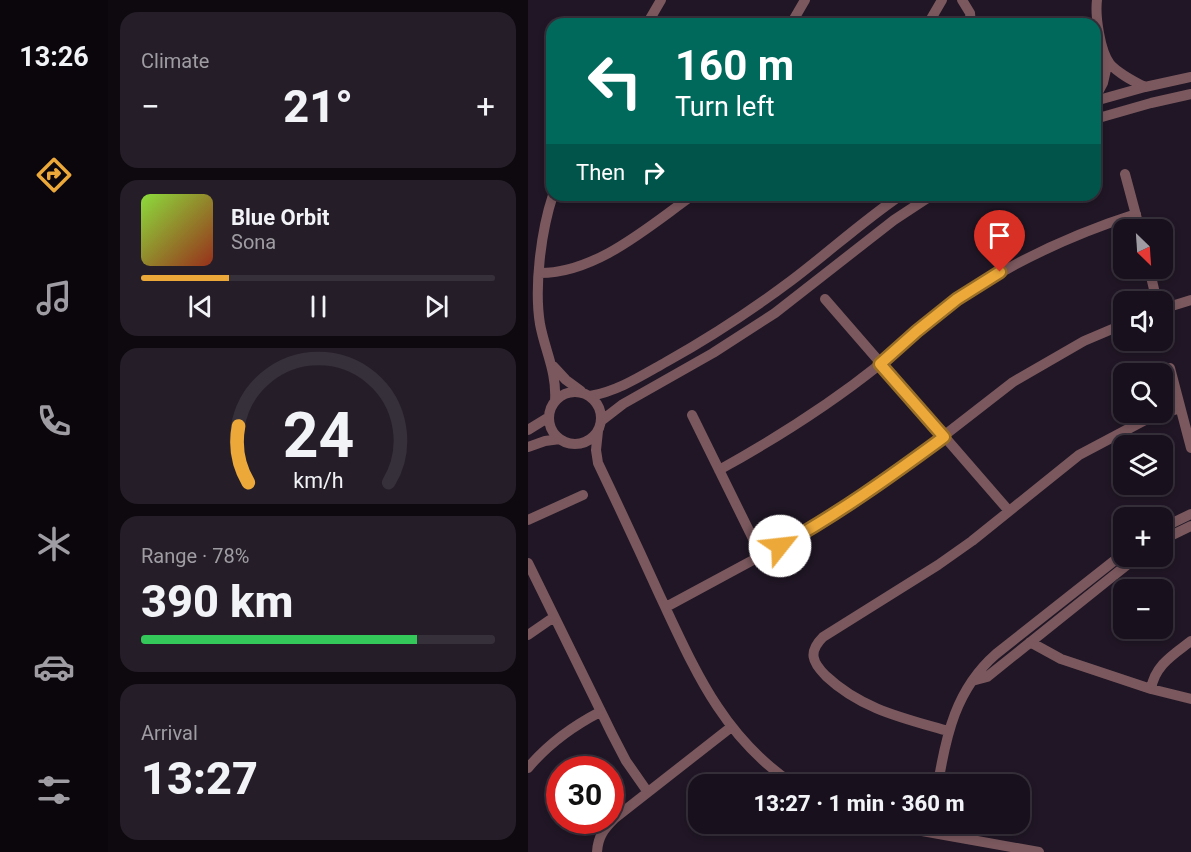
<!DOCTYPE html>
<html lang="en">
<head>
<meta charset="utf-8">
<style>
  body { margin:0; font-family:Roboto,sans-serif; background:#251e29; color:#f1f3f6; height:100vh; display:flex; flex-direction:column; font-size:22px; white-space:nowrap }
  * { box-sizing:border-box; margin:0 }
  p { font-size:20px; color:#9f9da3 }
  .icon { flex:none; width:33px; height:33px; fill:none; stroke:currentColor; stroke-width:2; stroke-linecap:round; stroke-linejoin:round }
  .map { position:relative; flex:1; overflow:hidden }
  .side { display:flex; flex-direction:column; gap:12px; padding:12px; background:#0d090f; width:420px }
  .side>* { flex:none }
  .banner { position:absolute; left:18px; top:18px; width:555px; height:183px; border-radius:18px; box-shadow:0 3px 9px #0003,0 0 0 2px #36303b; background:#00695c; color:#fff; overflow:hidden }
  .needle { width:39px; rotate:155deg }
  .fabs { position:absolute; left:585px; top:219px; display:grid; gap:12px }
  .fabs a { display:grid; place-items:center; width:60px; height:60px; border-radius:12px; background:#18101c; box-shadow:0 3px 9px #0003,0 0 0 2px #36303b; font-size:30px }
  .speed { position:absolute; left:18px; top:756px; display:flex; gap:12px; font-size:30px; font-weight:700; text-align:center }
  .speed>* { display:grid; place-content:center; width:78px; height:78px; border-radius:50%; background:#18101c; box-shadow:0 3px 9px #0003,0 0 0 2px #36303b; line-height:1 }
  .speed .limit { border:9px solid #d22; background:#fff; color:#111 }
  .pin { position:absolute; display:grid; place-items:center; width:51px; height:51px; color:#fff; margin:-62px -26px; border-radius:50% 50% 50% 0; rotate:-45deg; box-shadow:0 0 6px #0007 }
  .pin .icon { rotate:45deg }
  .me { position:absolute; width:66px; margin:-33px; rotate:61deg; stroke-linejoin:round; filter:drop-shadow(0 0 4px #0008) }
  .turn { display:flex; align-items:center; gap:21px; height:126px; padding:0 30px; font-size:27px }
  .turn .icon { width:78px; height:78px; stroke-width:2.5 }
  .turn b { display:block; font-size:42px; line-height:51px }
  .then { display:flex; align-items:center; height:57px; padding:0 30px; background:#0003; gap:12px; font-size:22px }
  .big { font-size:45px; font-weight:800; line-height:1.1 }
  .side .tile { flex:1; display:flex; flex-direction:column; justify-content:center; gap:9px; min-width:0; padding:0 21px; border-radius:18px; background:#251e29 }
  .side .dial { align-items:center; gap:0 }
  .dial svg { height:156px; overflow:visible; fill:none; stroke:#36303b; stroke-width:7; stroke-linecap:round; text-anchor:middle }
  .dial text { fill:#f1f3f6; stroke:none }
  .song { display:flex; align-items:center; gap:18px }
  .cover { width:72px; height:72px; border-radius:9px; background:linear-gradient(135deg,hsl(90 70% 55%),hsl(10 70% 35%)) }
  .played { height:6px; border-radius:3px; background:linear-gradient(90deg,#eca93a 25%,#36303b 25%) }
  .keys { display:flex; justify-content:space-around; direction:ltr }
  .heat { display:flex; justify-content:space-between; align-items:center; font-size:33px; direction:ltr }
  .charge { height:9px; border-radius:4px; background:linear-gradient(90deg,#34c759 78%,#36303b 0) }
  .trip { position:absolute; left:160px; top:774px; width:342px; height:60px; border-radius:18px; background:#18101c; box-shadow:0 3px 9px #0003,0 0 0 2px #36303b; font-weight:800; line-height:60px; text-align:center }
  main { display:flex; flex:1; min-height:0 }
  .menu { display:flex; flex-direction:column; width:108px; justify-content:space-around; align-items:center; background:#0a060b; color:#9f9da3 }
  .menu .icon { width:42px; height:42px }
  .menu .selected { color:#eca93a }
  .menu b { font-size:27px; color:#f1f3f6 }
  .map>svg:first-child { display:block }
</style>
</head>
<body>
<main>
<nav class="menu">
<b>13:26</b>
<svg class="icon selected" aria-label="directions" viewBox="0 0 24 24"><path d="M12 3l9 9-9 9-9-9zM9 14v-3h6M13 9l2 2-2 2"/></svg>
<svg class="icon" aria-label="music" viewBox="0 0 24 24"><path d="M9 18V5l10-2v13"/><circle cx="6" cy="18" r="3"/><circle cx="16" cy="16" r="3"/></svg>
<svg class="icon" aria-label="phone" viewBox="0 0 24 24"><path d="M5 4h4l2 5-3 2q2 4 5 5l2-3 5 2v4C11 20 4 13 5 4z"/></svg>
<svg class="icon" aria-label="climate" viewBox="0 0 24 24"><path d="M12 3v18M4 7l16 10M4 17L20 7"/></svg>
<svg class="icon" aria-label="car" viewBox="0 0 24 24"><path d="M5 17H2v-5l4-1 3-4h7l3 4 3 1v5h-3M9 17h6M6 11h13"/><circle cx="7" cy="17" r="2"/><circle cx="17" cy="17" r="2"/></svg>
<svg class="icon" aria-label="filters" viewBox="0 0 24 24"><path d="M4 7h16M4 17h16"/><circle cx="9" cy="7" r="2"/><circle cx="15" cy="17" r="2"/></svg>
</nav>
<section class="side">
<div class="tile"><p>Climate</p>
<div class="heat"><a>−</a><b class="big">21°</b><a>+</a></div>
</div>
<div class="tile">
<div class="song"><i class="cover"></i><div><b>Blue Orbit</b><p>Sona</p></div></div>
<div class="played"></div>
<div class="keys"><svg class="icon" aria-label="previous" viewBox="0 0 24 24"><path d="M18 5L8 12l10 7zM5 5v14"/></svg><svg class="icon" aria-label="pause" viewBox="0 0 24 24"><path d="M8 5v14M16 5v14"/></svg><svg class="icon" aria-label="next" viewBox="0 0 24 24"><path d="M6 5l10 7-10 7zM19 5v14"/></svg></div>
</div>
<div class="tile dial"><svg viewBox="0 0 100 80">
<path d="M14 69A42 42 0 1 1 86 69"/>
<path d="M14 69A42 42 0 0 1 9 40" stroke="#eca93a"/>
<text x="50" y="56" font-size="32" font-weight="700">24</text>
<text x="50" y="72" font-size="11">km/h</text>
</svg></div>
<div class="tile"><p>Range · 78%</p><b class="big">390 km</b><div class="charge"></div></div>
<div class="tile"><p>Arrival</p><b class="big">13:27</b></div>
</section>
<div class="map">
<svg width="663" height="852" viewBox="0 0 663 852">
  <rect width="100%" height="100%" fill="#201625"/>
  <g fill="none" stroke-linecap="round" stroke-linejoin="round">
    <!-- minor -->
    <path stroke="#7a585e" stroke-width="10" d="M 434,0 L 442,13 L 443,24
      M 569,0 C 567,16 572,51 582,64 C 591,74 605,81 617,87
      M 119,24 L 133,0
      M 263,24 L 277,0
      M 400,24 L 414,0
      M 567,98 L 575,83 L 580,61
      M 567,101 L 617,87 L 663,77
      M 567,119 L 623,103 L 663,94
      M 597,174 L 612,230
      M 25,195 C 13,231 6,287 12,324 C 17,351 29,372 27,401
      M 621,268 L 629,302
      M 12,273 C 69,273 121,226 165,195
      M 297,299 L 481,511
      M 634,309 L 663,300
      M 25,366 L 38,380 L 53,391
      M 642,368 L 663,448
      M21 418a26 26 0 1 1 52 0a26 26 0 1 1-52 0Z
      M 62,396 C 90,391 113,376 138,362 C 181,338 224,310 264,280 C 301,252 335,221 373,195
      M 164,415 L 234,557
      M 73,421 L 95,404 L 185,353 L 247,313 L 366,220 L 404,195
      M 0,430 L 21,417
      M 70,431 L 68,450 L 70,463 C 91,507 112,552 132,596 C 167,670 194,736 265,784
      M 0,447 L 17,441 L 32,439
      M 191,470 C 247,439 301,405 351,365 C 378,343 402,317 431,298 C 487,261 545,234 608,214
      M 0,520 L 55,495
      M 634,528 L 663,514
      M 634,540 L 663,526
      M 0,563 L 84,734 L 98,761 L 119,791
      M 138,607 L 290,525 L 373,469 L 485,382 L 556,341 L 596,324
      M 0,635 L 26,617
      M 502,642 L 533,659 L 623,689 L 663,699
      M 444,681 L 459,677 L 610,556
      M 623,689 C 627,665 645,655 663,641
      M 420,731 C 375,718 333,709 298,676 C 284,662 280,652 295,637 L 410,565 L 444,541 L 551,455 L 619,419 L 652,408
      M 0,768 C 20,744 45,726 72,712
      M 410,784 C 418,735 428,689 468,654 L 596,553
      M 355,824 L 511,852
      M 69,852 C 70,836 76,829 87,818 L 202,728"/>
  </g>
  <g fill="none" stroke-linecap="round" stroke-linejoin="round">
    <!-- route casing -->
    <g stroke="#996e26" stroke-width="15">
      <path id="route" d="M 252,546 C 310,514 363,476 416,437 L 352,364 L 389,331 L 429,299 L 472,272"/>
    </g>
    <!-- route -->
    <use href="#route" stroke="#eca93a" stroke-width="10"/>
  </g>
</svg>
<div class="fabs">
<a><svg class="needle" viewBox="-14 -14 28 28"><path d="M0-13l5 13h-10z" fill="#e53935"/><path d="M0 13l5-13h-10z" fill="#9f9da3"/></svg></a>
<a><svg class="icon" aria-label="sound" viewBox="0 0 24 24"><path d="M4 9h4l5-4v14l-5-4H4zM17 9q2 3 0 6"/></svg></a>
<a><svg class="icon" aria-label="search" viewBox="0 0 24 24"><circle cx="10" cy="10" r="6"/><path d="M15 15l6 6"/></svg></a>
<a><svg class="icon" aria-label="layers" viewBox="0 0 24 24"><path d="M12 4l9 5-9 5-9-5zM3 14l9 5 9-5"/></svg></a>
<a>+</a>
<a>−</a>
</div>
<div class="speed"><div class="limit">30</div></div>
<div class="pin" style="left:472px;top:272px;background:#d93025"><svg class="icon" aria-label="arrive" viewBox="0 0 24 24"><path d="M6 21V4h12l-3 4 3 4H6"/></svg></div>
<svg class="me" style="left:252px;top:546px" viewBox="-20 -20 40 40"><circle r="19" fill="#fff"/><path d="M0-13L10 11 0 6-10 11z" fill="#eca93a"/></svg>
<div class="trip">13:27 · 1 min · 360 m</div>
<div class="banner">
<div class="turn"><svg class="icon" aria-label="left" viewBox="0 0 24 24"><path d="M17 20v-9H6M10 6l-5 5 5 5"/></svg><div><b>160 m</b>Turn left</div></div>
<div class="then">Then<svg class="icon" aria-label="right" viewBox="0 0 24 24"><path d="M7 20v-9h11M14 6l5 5-5 5"/></svg></div>
</div>
</div>
</main>
</body>
</html>
